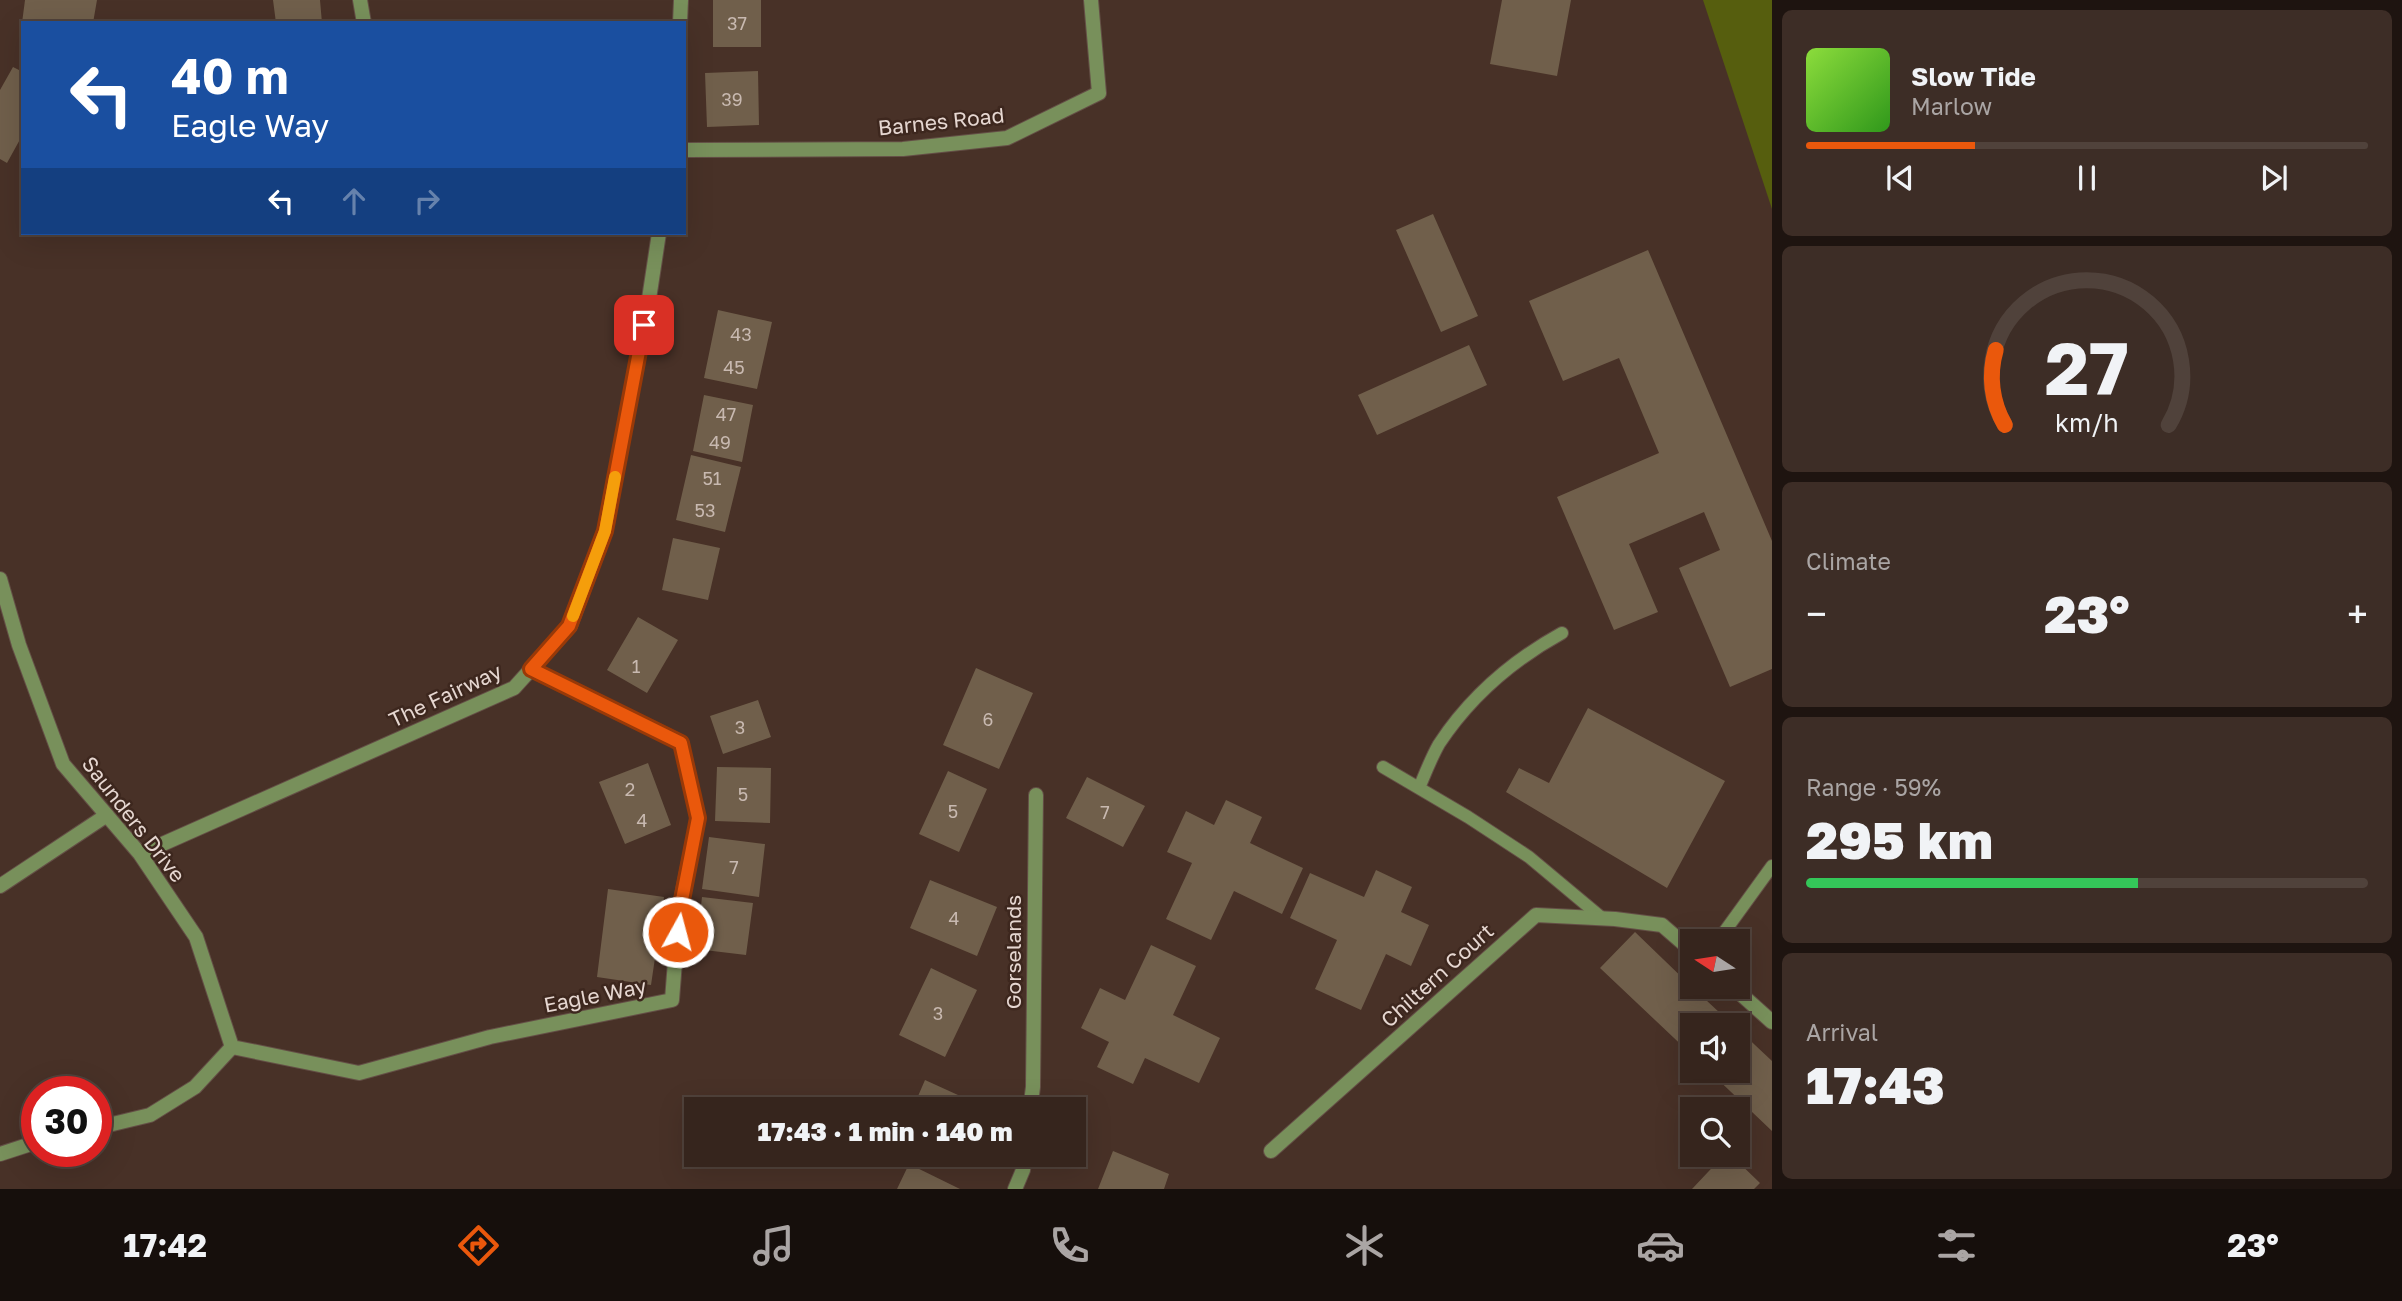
<!DOCTYPE html>
<html lang="en">
<head>
<meta charset="utf-8">
<style>
  body { margin:0; font-family:"Golos Text",sans-serif; background:#3d2d26; color:#f1f3f6; height:100vh; display:flex; flex-direction:column; font-size:26px; white-space:nowrap }
  * { box-sizing:border-box; margin:0 }
  p { font-size:23px; color:#aaa5a4 }
  .icon { flex:none; width:38px; height:38px; fill:none; stroke:currentColor; stroke-width:2; stroke-linecap:round; stroke-linejoin:round }
  .map { position:relative; flex:1; overflow:hidden }
  .drawer { display:flex; flex-direction:column; gap:10px; padding:10px; background:#1e1410; width:630px }
  .drawer>* { flex:none }
  .hud { position:absolute; left:21px; top:21px; width:665px; height:214px; border-radius:0px; box-shadow:0 7px 28px #0002,0 0 0 2px #50423b; background:#1a4fa0; color:#fff; overflow:hidden }
  .needle { width:46px; rotate:282deg }
  .controls { position:absolute; left:1680px; top:929px; display:grid; gap:14px }
  .controls a { display:grid; place-items:center; width:70px; height:70px; border-radius:0px; background:#36251d; box-shadow:0 7px 28px #0002,0 0 0 2px #50423b; font-size:35px }
  .speed { position:absolute; left:21px; top:1076px; display:flex; gap:14px; font-size:35px; font-weight:700; text-align:center }
  .speed>* { display:grid; place-content:center; width:91px; height:91px; border-radius:50%; background:#36251d; box-shadow:0 7px 28px #0002,0 0 0 2px #50423b; line-height:1 }
  .speed .limit { border:10px solid #d22; background:#fff; color:#111 }
  .pin { position:absolute; display:grid; place-items:center; width:60px; height:60px; color:#fff; margin:-30px; border-radius:14px; box-shadow:0 4px 10px #0006 }
  .me { position:absolute; width:77px; margin:-38px; rotate:7deg; stroke-linejoin:round; filter:drop-shadow(0 0 5px #0008) }
  .turn { display:flex; align-items:center; gap:24px; height:147px; padding:0 35px; font-size:32px }
  .turn .icon { width:91px; height:91px; stroke-width:2.5 }
  .turn b { display:block; font-size:49px; line-height:60px }
  .lanes { display:flex; align-items:center; height:66px; padding:0 35px; background:#0003; justify-content:center; gap:35px; direction:ltr }
  .lanes .off { opacity:.35 }
  .big { font-size:52px; font-weight:800; line-height:1.1 }
  .drawer .tile { flex:1; display:flex; flex-direction:column; justify-content:center; gap:10px; min-width:0; padding:0 24px; border-radius:10px; background:#3d2d26 }
  .drawer .dial { align-items:center; gap:0 }
  .dial svg { height:182px; overflow:visible; fill:none; stroke:#50423b; stroke-width:7; stroke-linecap:round; text-anchor:middle }
  .dial text { fill:#f1f3f6; stroke:none }
  .song { display:flex; align-items:center; gap:21px }
  .cover { width:84px; height:84px; border-radius:10px; background:linear-gradient(135deg,hsl(90 70% 55%),hsl(110 70% 35%)) }
  .played { height:7px; border-radius:4px; background:linear-gradient(90deg,#ea580c 30%,#50423b 30%) }
  .keys { display:flex; justify-content:space-around; direction:ltr }
  .heat { display:flex; justify-content:space-between; align-items:center; font-size:38px; direction:ltr }
  .charge { height:10px; border-radius:5px; background:linear-gradient(90deg,#34c759 59%,#50423b 0) }
  .trip { position:absolute; left:684px; top:1097px; width:402px; height:70px; border-radius:0px; background:#36251d; box-shadow:0 7px 28px #0002,0 0 0 2px #50423b; font-weight:800; line-height:70px; text-align:center }
  .tabs { display:flex; height:112px; justify-content:space-around; align-items:center; background:#160f0c; color:#aaa5a4 }
  .tabs .icon { width:49px; height:49px }
  .tabs .current { color:#ea580c }
  .tabs b { font-size:32px; color:#f1f3f6 }
  main { display:flex; flex:1; min-height:0 }
  .map>svg:first-child { display:block }
</style>
</head>
<body>
<main>
<div class="map">
<svg width="1772" height="1189" viewBox="0 0 1772 1189">
  <rect width="100%" height="100%" fill="#483127"/>
  <!-- green -->
  <path fill="#565e0e" d="M 1703,0 L 1772,0 L 1772,209 Z"/>
  <!-- building -->
  <path fill="#705f4b" d="M 25,0 L 97,0 L 93,23 L 22,23 Z
    M 273,0 L 320,0 L 322,23 L 276,23 Z
    M 713,0 L 761,0 L 761,47 L 713,47 Z
    M 1502,0 L 1571,0 L 1557,76 L 1490,64 Z
    M 13,67 L 23,72 L 23,134 L 7,163 L 0,159 L 0,90 Z
    M 758,71 L 759,125 L 707,127 L 705,73 Z
    M 1433,214 L 1478,316 L 1441,332 L 1396,230 Z
    M 1648,250 L 1772,541 L 1772,669 L 1730,687 L 1679,568 L 1720,550 L 1704,512 L 1629,544 L 1658,612 L 1614,630 L 1557,497 L 1659,453 L 1619,358 L 1563,381 L 1529,301 Z
    M 718,310 L 772,322 L 757,389 L 704,378 Z
    M 1469,345 L 1487,385 L 1377,435 L 1358,395 Z
    M 704,395 L 753,405 L 742,462 L 693,451 Z
    M 691,455 L 741,467 L 725,532 L 676,520 Z
    M 673,538 L 720,548 L 708,600 L 662,590 Z
    M 638,617 L 678,640 L 647,693 L 607,670 Z
    M 976,668 L 1033,693 L 999,769 L 943,745 Z
    M 758,700 L 771,737 L 723,754 L 710,716 Z
    M 1588,708 L 1725,781 L 1667,888 L 1506,792 L 1519,768 L 1549,783 Z
    M 648,763 L 671,825 L 625,844 L 599,782 Z
    M 717,767 L 771,768 L 770,823 L 715,821 Z
    M 948,771 L 987,789 L 959,852 L 919,834 Z
    M 1087,777 L 1145,806 L 1123,847 L 1066,818 Z
    M 1226,800 L 1262,817 L 1250,843 L 1303,868 L 1282,914 L 1234,891 L 1211,940 L 1166,919 L 1192,863 L 1167,852 L 1186,811 L 1214,825 Z
    M 709,837 L 765,844 L 759,897 L 702,889 Z
    M 1376,870 L 1412,887 L 1401,912 L 1429,925 L 1411,966 L 1386,954 L 1361,1010 L 1315,989 L 1337,940 L 1290,918 L 1310,873 L 1364,897 Z
    M 930,880 L 997,907 L 977,956 L 910,928 Z
    M 608,889 L 664,897 L 651,985 L 597,977 Z
    M 702,897 L 753,903 L 746,955 L 696,949 Z
    M 1635,932 L 1692,987 L 1734,1026 L 1692,1026 L 1692,1055 L 1600,968 Z
    M 1151,945 L 1196,966 L 1173,1015 L 1220,1038 L 1199,1083 L 1145,1058 L 1133,1084 L 1097,1067 L 1109,1042 L 1081,1028 L 1100,988 L 1125,1000 Z
    M 931,968 L 977,990 L 945,1057 L 899,1035 Z
    M 1738,1029 L 1772,1061 L 1772,1131 L 1709,1071 L 1738,1071 Z
    M 925,1080 L 991,1110 L 912,1110 Z
    M 1113,1151 L 1169,1174 L 1164,1189 L 1098,1189 Z
    M 1724,1155 L 1731,1155 L 1760,1183 L 1754,1189 L 1692,1189 Z
    M 909,1164 L 960,1189 L 897,1189 Z"/>
  <g fill="none" stroke-linecap="round" stroke-linejoin="round">
    <!-- lane casing -->
    <g stroke="#644f46" stroke-width="14">
      <path id="lane" d="M 1383,767 L 1468,817 L 1529,857 L 1602,918
        M 1419,788 C 1425,774 1431,758 1439,744 C 1470,697 1513,660 1562,633
        M 1717,942 L 1772,866"/>
    </g>
    <!-- street casing -->
    <g stroke="#644f46" stroke-width="16">
      <path id="street" d="M 360,0 L 364,23
        M 680,23 L 681,0
        M 684,150 L 903,149 L 1007,138 L 1099,93 L 1091,0
        M 0,579 L 19,645 L 63,764 L 140,854 L 196,937 L 232,1047
        M 140,854 L 514,688 L 570,626 L 605,531 L 649,299 L 659,233
        M 0,886 L 107,815
        M 1733,987 L 1772,1022
        M 232,1047 L 359,1073 L 490,1037 L 672,1000 L 679,910 L 698,818 L 681,743 L 531,669
        M 1030,1110 L 1033,1087 L 1036,795
        M 96,1128 L 150,1115 L 195,1087 L 232,1047
        M 1271,1151 L 1536,915 L 1615,919 L 1662,925 L 1692,951
        M 0,1154 L 37,1142
        M 1015,1189 L 1023,1170 L 1025,1155"/>
    </g>
    <!-- lane -->
    <use href="#lane" stroke="#78905b" stroke-width="12"/>
    <!-- street -->
    <use href="#street" stroke="#78905b" stroke-width="14"/>
  </g>
  <g fill="none" stroke-linecap="round" stroke-linejoin="round">
    <!-- route casing -->
    <g stroke="#983908" stroke-width="18">
      <path id="route" d="M 644,325 L 605,531 L 569,626 L 531,669 L 681,743 L 698,818 L 680,910 L 678,932"/>
    </g>
    <!-- route -->
    <use href="#route" stroke="#ea580c" stroke-width="12"/>
    <!-- slow -->
    <path stroke="#f59e0b" stroke-width="12" d="M 573,616 L 605,531 L 615,477"/>
  </g>
  <g text-anchor="middle" dominant-baseline="central" stroke-width="5" stroke-linejoin="round" paint-order="stroke">
    <!-- number labels -->
    <g font-size="18" fill="#c8b9b0">
      <text x="737" y="23">37</text>
      <text x="732" y="99">39</text>
      <text x="741" y="334">43</text>
      <text x="734" y="367">45</text>
      <text x="726" y="414">47</text>
      <text x="720" y="442">49</text>
      <text x="712" y="478">51</text>
      <text x="705" y="510">53</text>
      <text x="636" y="666">1</text>
      <text x="988" y="719">6</text>
      <text x="740" y="727">3</text>
      <text x="630" y="789">2</text>
      <text x="743" y="794">5</text>
      <text x="953" y="811">5</text>
      <text x="1105" y="812">7</text>
      <text x="642" y="820">4</text>
      <text x="734" y="867">7</text>
      <text x="954" y="918">4</text>
      <text x="938" y="1013">3</text>
    </g>
    <!-- street labels -->
    <g font-size="21" fill="#e6d7d1" stroke="#3d271e">
      <text transform="translate(941 121) rotate(-6)">Barnes Road</text>
      <text transform="translate(445 695) rotate(-25)">The Fairway</text>
      <text transform="translate(134 819) rotate(52)">Saunders Drive</text>
      <text transform="translate(1013 952) rotate(-90)">Gorselands</text>
      <text transform="translate(1437 975) rotate(-42)">Chiltern Court</text>
      <text transform="translate(595 995) rotate(-11)">Eagle Way</text>
    </g>
  </g>
</svg>
<div class="controls">
<a><svg class="needle" viewBox="-14 -14 28 28"><path d="M0-13l5 13h-10z" fill="#e53935"/><path d="M0 13l5-13h-10z" fill="#aaa5a4"/></svg></a>
<a><svg class="icon" aria-label="sound" viewBox="0 0 24 24"><path d="M4 9h4l5-4v14l-5-4H4zM17 9q2 3 0 6"/></svg></a>
<a><svg class="icon" aria-label="search" viewBox="0 0 24 24"><circle cx="10" cy="10" r="6"/><path d="M15 15l6 6"/></svg></a>
</div>
<div class="speed"><div class="limit">30</div></div>
<div class="pin" style="left:644px;top:325px;background:#d93025"><svg class="icon" aria-label="arrive" viewBox="0 0 24 24"><path d="M6 21V4h12l-3 4 3 4H6"/></svg></div>
<svg class="me" style="left:678px;top:932px" viewBox="-20 -20 40 40"><circle r="17" fill="#ea580c" stroke="#fff" stroke-width="3"/><path d="M0-11L8 9 0 5-8 9z" fill="#fff"/></svg>
<div class="trip">17:43 · 1 min · 140 m</div>
<div class="hud">
<div class="turn"><svg class="icon" aria-label="left" viewBox="0 0 24 24"><path d="M17 20v-9H6M10 6l-5 5 5 5"/></svg><div><b>40 m</b>Eagle Way</div></div>
<div class="lanes"><svg class="icon" aria-label="left" viewBox="0 0 24 24"><path d="M17 20v-9H6M10 6l-5 5 5 5"/></svg><svg class="icon off" aria-label="ahead" viewBox="0 0 24 24"><path d="M12 20V5M6 11l6-6 6 6"/></svg><svg class="icon off" aria-label="right" viewBox="0 0 24 24"><path d="M7 20v-9h11M14 6l5 5-5 5"/></svg></div>
</div>
</div>
<section class="drawer">
<div class="tile">
<div class="song"><i class="cover"></i><div><b>Slow Tide</b><p>Marlow</p></div></div>
<div class="played"></div>
<div class="keys"><svg class="icon" aria-label="previous" viewBox="0 0 24 24"><path d="M18 5L8 12l10 7zM5 5v14"/></svg><svg class="icon" aria-label="pause" viewBox="0 0 24 24"><path d="M8 5v14M16 5v14"/></svg><svg class="icon" aria-label="next" viewBox="0 0 24 24"><path d="M6 5l10 7-10 7zM19 5v14"/></svg></div>
</div>
<div class="tile dial"><svg viewBox="0 0 100 80">
<path d="M14 69A42 42 0 1 1 86 69"/>
<path d="M14 69A42 42 0 0 1 10 36" stroke="#ea580c"/>
<text x="50" y="56" font-size="32" font-weight="700">27</text>
<text x="50" y="72" font-size="11">km/h</text>
</svg></div>
<div class="tile"><p>Climate</p>
<div class="heat"><a>−</a><b class="big">23°</b><a>+</a></div>
</div>
<div class="tile"><p>Range · 59%</p><b class="big">295 km</b><div class="charge"></div></div>
<div class="tile"><p>Arrival</p><b class="big">17:43</b></div>
</section>
</main>
<nav class="tabs">
<b>17:42</b>
<svg class="icon current" aria-label="directions" viewBox="0 0 24 24"><path d="M12 3l9 9-9 9-9-9zM9 14v-3h6M13 9l2 2-2 2"/></svg>
<svg class="icon" aria-label="music" viewBox="0 0 24 24"><path d="M9 18V5l10-2v13"/><circle cx="6" cy="18" r="3"/><circle cx="16" cy="16" r="3"/></svg>
<svg class="icon" aria-label="phone" viewBox="0 0 24 24"><path d="M5 4h4l2 5-3 2q2 4 5 5l2-3 5 2v4C11 20 4 13 5 4z"/></svg>
<svg class="icon" aria-label="climate" viewBox="0 0 24 24"><path d="M12 3v18M4 7l16 10M4 17L20 7"/></svg>
<svg class="icon" aria-label="car" viewBox="0 0 24 24"><path d="M5 17H2v-5l4-1 3-4h7l3 4 3 1v5h-3M9 17h6M6 11h13"/><circle cx="7" cy="17" r="2"/><circle cx="17" cy="17" r="2"/></svg>
<svg class="icon" aria-label="filters" viewBox="0 0 24 24"><path d="M4 7h16M4 17h16"/><circle cx="9" cy="7" r="2"/><circle cx="15" cy="17" r="2"/></svg>
<b>23°</b>
</nav>
</body>
</html>
